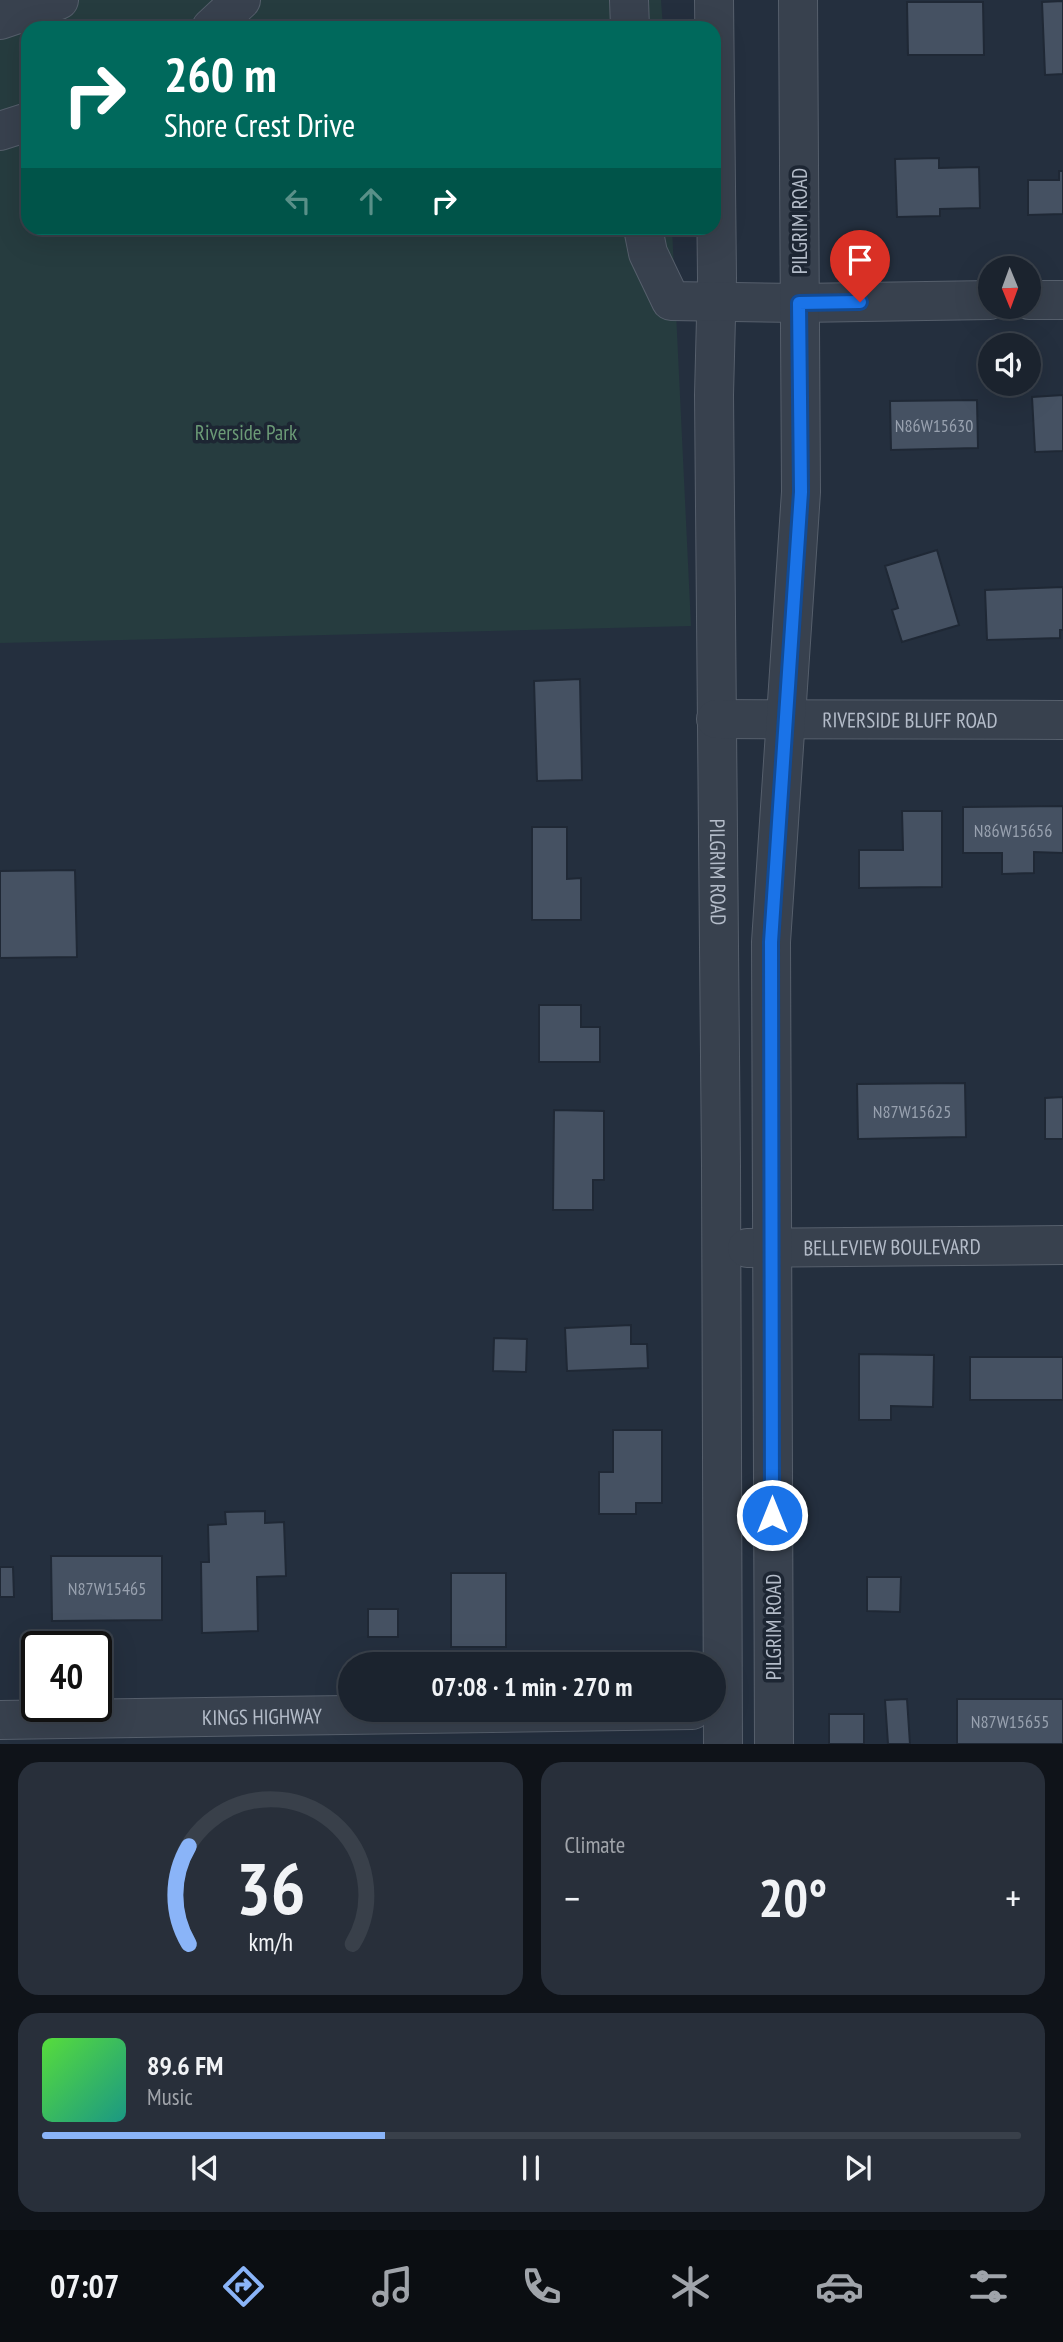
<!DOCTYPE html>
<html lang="en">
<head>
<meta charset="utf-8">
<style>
  body { margin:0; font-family:"PT Sans Narrow",sans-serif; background:#282f3a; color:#f1f3f6; height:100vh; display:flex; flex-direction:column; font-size:26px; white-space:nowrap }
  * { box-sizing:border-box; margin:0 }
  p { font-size:23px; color:#a0a4aa }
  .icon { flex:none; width:38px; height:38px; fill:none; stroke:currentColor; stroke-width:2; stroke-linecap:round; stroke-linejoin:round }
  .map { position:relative; height:1744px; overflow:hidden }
  .drawer { display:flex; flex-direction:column; gap:18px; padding:18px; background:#0f1319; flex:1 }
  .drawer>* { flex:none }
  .hud { position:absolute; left:21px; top:21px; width:700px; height:214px; border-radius:21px; box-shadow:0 7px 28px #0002,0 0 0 2px #39404a; background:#00695c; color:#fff; overflow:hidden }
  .needle { width:46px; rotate:179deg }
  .tools { position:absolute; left:978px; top:256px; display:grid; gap:14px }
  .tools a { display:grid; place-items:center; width:63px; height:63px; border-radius:50%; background:#1b232e; box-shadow:0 7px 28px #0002,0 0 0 2px #39404a; font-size:35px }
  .speed { position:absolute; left:21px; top:1631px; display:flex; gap:14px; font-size:35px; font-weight:700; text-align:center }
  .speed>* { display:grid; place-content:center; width:91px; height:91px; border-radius:50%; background:#1b232e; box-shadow:0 7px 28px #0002,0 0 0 2px #39404a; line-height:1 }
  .speed .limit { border:4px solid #111; border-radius:10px; background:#fff; color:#111 }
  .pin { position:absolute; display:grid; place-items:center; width:60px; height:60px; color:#fff; margin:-72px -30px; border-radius:50% 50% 50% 0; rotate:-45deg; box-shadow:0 0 7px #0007 }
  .pin .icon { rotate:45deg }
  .me { position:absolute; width:77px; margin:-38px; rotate:0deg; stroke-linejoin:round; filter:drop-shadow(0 0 5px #0008) }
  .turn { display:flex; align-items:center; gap:24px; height:147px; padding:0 28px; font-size:32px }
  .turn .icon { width:91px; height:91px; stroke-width:2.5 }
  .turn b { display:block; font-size:49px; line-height:60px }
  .lanes { display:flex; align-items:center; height:66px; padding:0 28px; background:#0003; justify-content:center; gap:35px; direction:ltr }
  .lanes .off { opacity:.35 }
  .big { font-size:52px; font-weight:600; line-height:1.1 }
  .drawer .widget { flex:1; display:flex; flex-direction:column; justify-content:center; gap:10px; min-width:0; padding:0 24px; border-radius:21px; background:#282f3a }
  .drawer .dial { align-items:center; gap:0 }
  .dial svg { height:182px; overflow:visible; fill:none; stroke:#39404a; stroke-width:7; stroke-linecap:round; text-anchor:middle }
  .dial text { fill:#f1f3f6; stroke:none }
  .song { display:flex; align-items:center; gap:21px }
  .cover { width:84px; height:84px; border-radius:10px; background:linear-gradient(135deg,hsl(110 70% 55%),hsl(170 70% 35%)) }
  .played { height:7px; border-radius:4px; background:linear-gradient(90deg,#8ab4f8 35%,#39404a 35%) }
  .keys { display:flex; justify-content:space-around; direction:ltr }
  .heat { display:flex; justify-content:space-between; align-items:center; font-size:38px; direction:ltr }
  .drawer .tiles { flex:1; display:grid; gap:18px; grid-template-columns:1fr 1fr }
  .widget:last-child { grid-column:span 2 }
  .trip { position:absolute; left:338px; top:1652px; width:388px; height:70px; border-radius:35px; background:#1b232e; box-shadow:0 7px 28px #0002,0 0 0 2px #39404a; font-weight:600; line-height:70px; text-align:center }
  .dock { display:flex; height:112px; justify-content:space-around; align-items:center; background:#0b0e12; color:#a0a4aa }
  .dock .icon { width:49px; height:49px }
  .dock .current { color:#8ab4f8 }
  .dock b { font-size:32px; color:#f1f3f6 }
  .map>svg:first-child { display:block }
</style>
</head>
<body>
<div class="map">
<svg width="1063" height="1744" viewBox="0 0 1063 1744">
  <rect width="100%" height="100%" fill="#242f3e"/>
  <!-- green -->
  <path fill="#263c3f" d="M 0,0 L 661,0 L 663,28 L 28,28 L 28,228 L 672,228 L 691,626 L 0,643 Z"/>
  <!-- building -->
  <path fill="#455162" stroke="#1f2835" stroke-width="2" d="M 1063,1 L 1063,74 L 1045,75 L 1042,2 Z
    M 907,2 L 983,2 L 984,55 L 908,55 Z
    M 939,158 L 939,168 L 979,167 L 980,208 L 940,209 L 940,216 L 897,217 L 895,159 Z
    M 1059,171 L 1063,171 L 1063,214 L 1028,215 L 1028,180 L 1059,180 Z
    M 1063,395 L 1063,451 L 1035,452 L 1032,397 Z
    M 977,400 L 978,448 L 891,450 L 890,401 Z
    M 937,550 L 959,625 L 902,642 L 892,610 L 898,608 L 885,566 Z
    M 1063,587 L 1063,630 L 1060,630 L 1060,638 L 987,640 L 985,590 Z
    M 580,679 L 582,780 L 537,781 L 534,681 Z
    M 1063,806 L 1063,853 L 1034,852 L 1034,873 L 1002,874 L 1002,853 L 963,853 L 963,807 Z
    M 902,811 L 942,811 L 942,887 L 859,888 L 859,850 L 903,850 Z
    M 532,827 L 567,827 L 567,879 L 581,878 L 581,920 L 532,920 Z
    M 75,870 L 77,957 L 0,958 L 0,871 Z
    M 539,1005 L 581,1005 L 581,1027 L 600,1027 L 600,1062 L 539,1062 Z
    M 965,1083 L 966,1137 L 858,1139 L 857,1084 Z
    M 1063,1097 L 1063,1139 L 1045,1139 L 1045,1098 Z
    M 554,1110 L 604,1111 L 604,1180 L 593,1180 L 593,1210 L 553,1210 Z
    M 631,1325 L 631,1344 L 647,1344 L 648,1368 L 567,1371 L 565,1328 Z
    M 494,1338 L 527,1339 L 526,1372 L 493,1371 Z
    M 859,1354 L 934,1355 L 933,1407 L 891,1406 L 891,1420 L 859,1420 Z
    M 970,1357 L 1063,1357 L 1063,1400 L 970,1400 Z
    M 613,1430 L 662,1430 L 662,1503 L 636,1503 L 636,1514 L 599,1514 L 599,1472 L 613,1472 Z
    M 265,1511 L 265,1523 L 284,1522 L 286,1576 L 257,1577 L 258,1631 L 202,1633 L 201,1562 L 209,1562 L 208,1525 L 226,1524 L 225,1512 Z
    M 51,1556 L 162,1556 L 162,1620 L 52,1621 Z
    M 0,1567 L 13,1567 L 14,1597 L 0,1597 Z
    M 451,1573 L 506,1573 L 506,1647 L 451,1647 Z
    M 867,1577 L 901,1577 L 900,1612 L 867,1611 Z
    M 368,1609 L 398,1609 L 398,1637 L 368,1637 Z
    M 907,1699 L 910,1744 L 888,1744 L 885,1700 Z
    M 957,1699 L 1063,1699 L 1063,1744 L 957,1744 Z
    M 829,1714 L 864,1714 L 864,1744 L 829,1744 Z"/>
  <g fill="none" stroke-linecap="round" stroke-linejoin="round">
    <!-- minor casing -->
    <g stroke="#565f6c" stroke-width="40">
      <g id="minor">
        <path d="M 629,0 L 630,28"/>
        <path id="s1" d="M 714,0 L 717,278 L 714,395 L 721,1166 L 723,1744"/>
        <path d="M 0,20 L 59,0"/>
        <path d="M 211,28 L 241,0"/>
        <path d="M 0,131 L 28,122"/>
        <path d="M 643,228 L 648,253 L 671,301 L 799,303 L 990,300"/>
        <path d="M 1029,300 L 1063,300"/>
        <path id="s2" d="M 716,719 L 1063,720"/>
        <path id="s3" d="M 747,1248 L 1063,1245"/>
        <path id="s4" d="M 0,1720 L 692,1710"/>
        <path d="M 774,1744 L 771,942 L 801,492 L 798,0"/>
      </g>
    </g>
    <!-- minor -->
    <use href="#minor" stroke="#38414e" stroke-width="38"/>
  </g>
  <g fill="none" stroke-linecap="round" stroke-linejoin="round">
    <!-- route casing -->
    <g stroke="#114b97" stroke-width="18">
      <path id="route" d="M 772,1515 L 771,942 L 801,492 L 799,303 L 860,302"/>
    </g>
    <!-- route -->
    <use href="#route" stroke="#1a73e8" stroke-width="12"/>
  </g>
  <g text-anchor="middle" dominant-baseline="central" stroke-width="7" stroke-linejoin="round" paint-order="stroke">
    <!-- number labels -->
    <g font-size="18" fill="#98a1af">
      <text x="934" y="425">N86W15630</text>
      <text x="1013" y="830">N86W15656</text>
      <text x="912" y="1111">N87W15625</text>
      <text x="107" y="1588">N87W15465</text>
      <text x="1010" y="1721">N87W15655</text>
    </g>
    <!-- street labels -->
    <g font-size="21" fill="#b4bcc9" stroke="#1d2633">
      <text transform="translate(799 221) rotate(-90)">PILGRIM ROAD</text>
      <text stroke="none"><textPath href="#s2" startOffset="194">RIVERSIDE BLUFF ROAD</textPath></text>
      <text stroke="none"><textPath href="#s1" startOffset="872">PILGRIM ROAD</textPath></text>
      <text stroke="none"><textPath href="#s3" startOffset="145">BELLEVIEW BOULEVARD</textPath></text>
      <text transform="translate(773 1627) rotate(-90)">PILGRIM ROAD</text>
      <text stroke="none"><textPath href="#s4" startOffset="262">KINGS HIGHWAY</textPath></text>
    </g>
    <!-- park labels -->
    <g font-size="21" fill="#6b9a76" stroke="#1d2633">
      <text x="246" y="432">Riverside Park</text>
    </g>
  </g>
</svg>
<div class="tools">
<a><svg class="needle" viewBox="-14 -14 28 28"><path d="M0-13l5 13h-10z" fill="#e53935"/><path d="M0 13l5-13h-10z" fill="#a0a4aa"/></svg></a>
<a><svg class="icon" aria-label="sound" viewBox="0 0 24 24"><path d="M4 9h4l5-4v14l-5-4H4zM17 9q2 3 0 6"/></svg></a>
</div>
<div class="speed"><div class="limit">40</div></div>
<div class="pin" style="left:860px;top:302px;background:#d93025"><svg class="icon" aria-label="arrive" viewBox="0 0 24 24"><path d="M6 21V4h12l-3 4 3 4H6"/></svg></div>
<svg class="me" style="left:772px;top:1515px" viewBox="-20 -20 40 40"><circle r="17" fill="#1a73e8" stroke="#fff" stroke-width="3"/><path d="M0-11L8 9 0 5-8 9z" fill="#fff"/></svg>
<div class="trip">07:08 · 1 min · 270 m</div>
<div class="hud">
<div class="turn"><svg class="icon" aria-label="right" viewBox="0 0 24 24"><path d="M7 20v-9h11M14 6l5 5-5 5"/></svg><div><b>260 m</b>Shore Crest Drive</div></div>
<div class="lanes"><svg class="icon off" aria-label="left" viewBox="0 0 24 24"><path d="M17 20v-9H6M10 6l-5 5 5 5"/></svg><svg class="icon off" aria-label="ahead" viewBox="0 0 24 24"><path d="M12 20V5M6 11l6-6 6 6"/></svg><svg class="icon" aria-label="right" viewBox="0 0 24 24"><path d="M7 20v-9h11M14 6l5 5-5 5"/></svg></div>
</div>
</div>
<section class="drawer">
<div class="tiles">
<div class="widget dial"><svg viewBox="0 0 100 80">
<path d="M14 69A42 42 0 1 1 86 69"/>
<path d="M14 69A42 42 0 0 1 14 26" stroke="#8ab4f8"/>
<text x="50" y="56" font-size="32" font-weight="700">36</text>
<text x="50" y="72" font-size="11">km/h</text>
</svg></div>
<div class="widget"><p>Climate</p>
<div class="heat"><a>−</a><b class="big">20°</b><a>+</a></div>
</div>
<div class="widget">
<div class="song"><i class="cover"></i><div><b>89.6 FM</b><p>Music</p></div></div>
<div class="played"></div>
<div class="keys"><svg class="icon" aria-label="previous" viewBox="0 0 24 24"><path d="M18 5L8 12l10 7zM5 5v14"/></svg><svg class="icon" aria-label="pause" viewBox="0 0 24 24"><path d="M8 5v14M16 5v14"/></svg><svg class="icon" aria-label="next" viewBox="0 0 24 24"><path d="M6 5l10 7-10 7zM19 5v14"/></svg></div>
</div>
</div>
</section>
<nav class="dock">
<b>07:07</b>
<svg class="icon current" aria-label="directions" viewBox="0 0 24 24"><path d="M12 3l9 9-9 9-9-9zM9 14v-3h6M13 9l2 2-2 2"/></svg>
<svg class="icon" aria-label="music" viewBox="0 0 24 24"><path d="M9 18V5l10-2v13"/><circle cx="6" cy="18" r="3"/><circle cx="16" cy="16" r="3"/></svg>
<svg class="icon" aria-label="phone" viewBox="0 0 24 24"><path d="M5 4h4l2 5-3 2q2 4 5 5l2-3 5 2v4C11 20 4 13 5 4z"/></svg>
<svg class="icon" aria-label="climate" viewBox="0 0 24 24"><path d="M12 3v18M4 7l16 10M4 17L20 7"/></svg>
<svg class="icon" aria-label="car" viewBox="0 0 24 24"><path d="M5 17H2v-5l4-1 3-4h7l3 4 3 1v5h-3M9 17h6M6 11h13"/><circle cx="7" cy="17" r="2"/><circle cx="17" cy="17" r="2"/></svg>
<svg class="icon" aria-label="filters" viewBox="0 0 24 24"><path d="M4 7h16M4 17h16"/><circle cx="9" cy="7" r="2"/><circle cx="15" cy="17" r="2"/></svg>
</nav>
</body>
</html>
